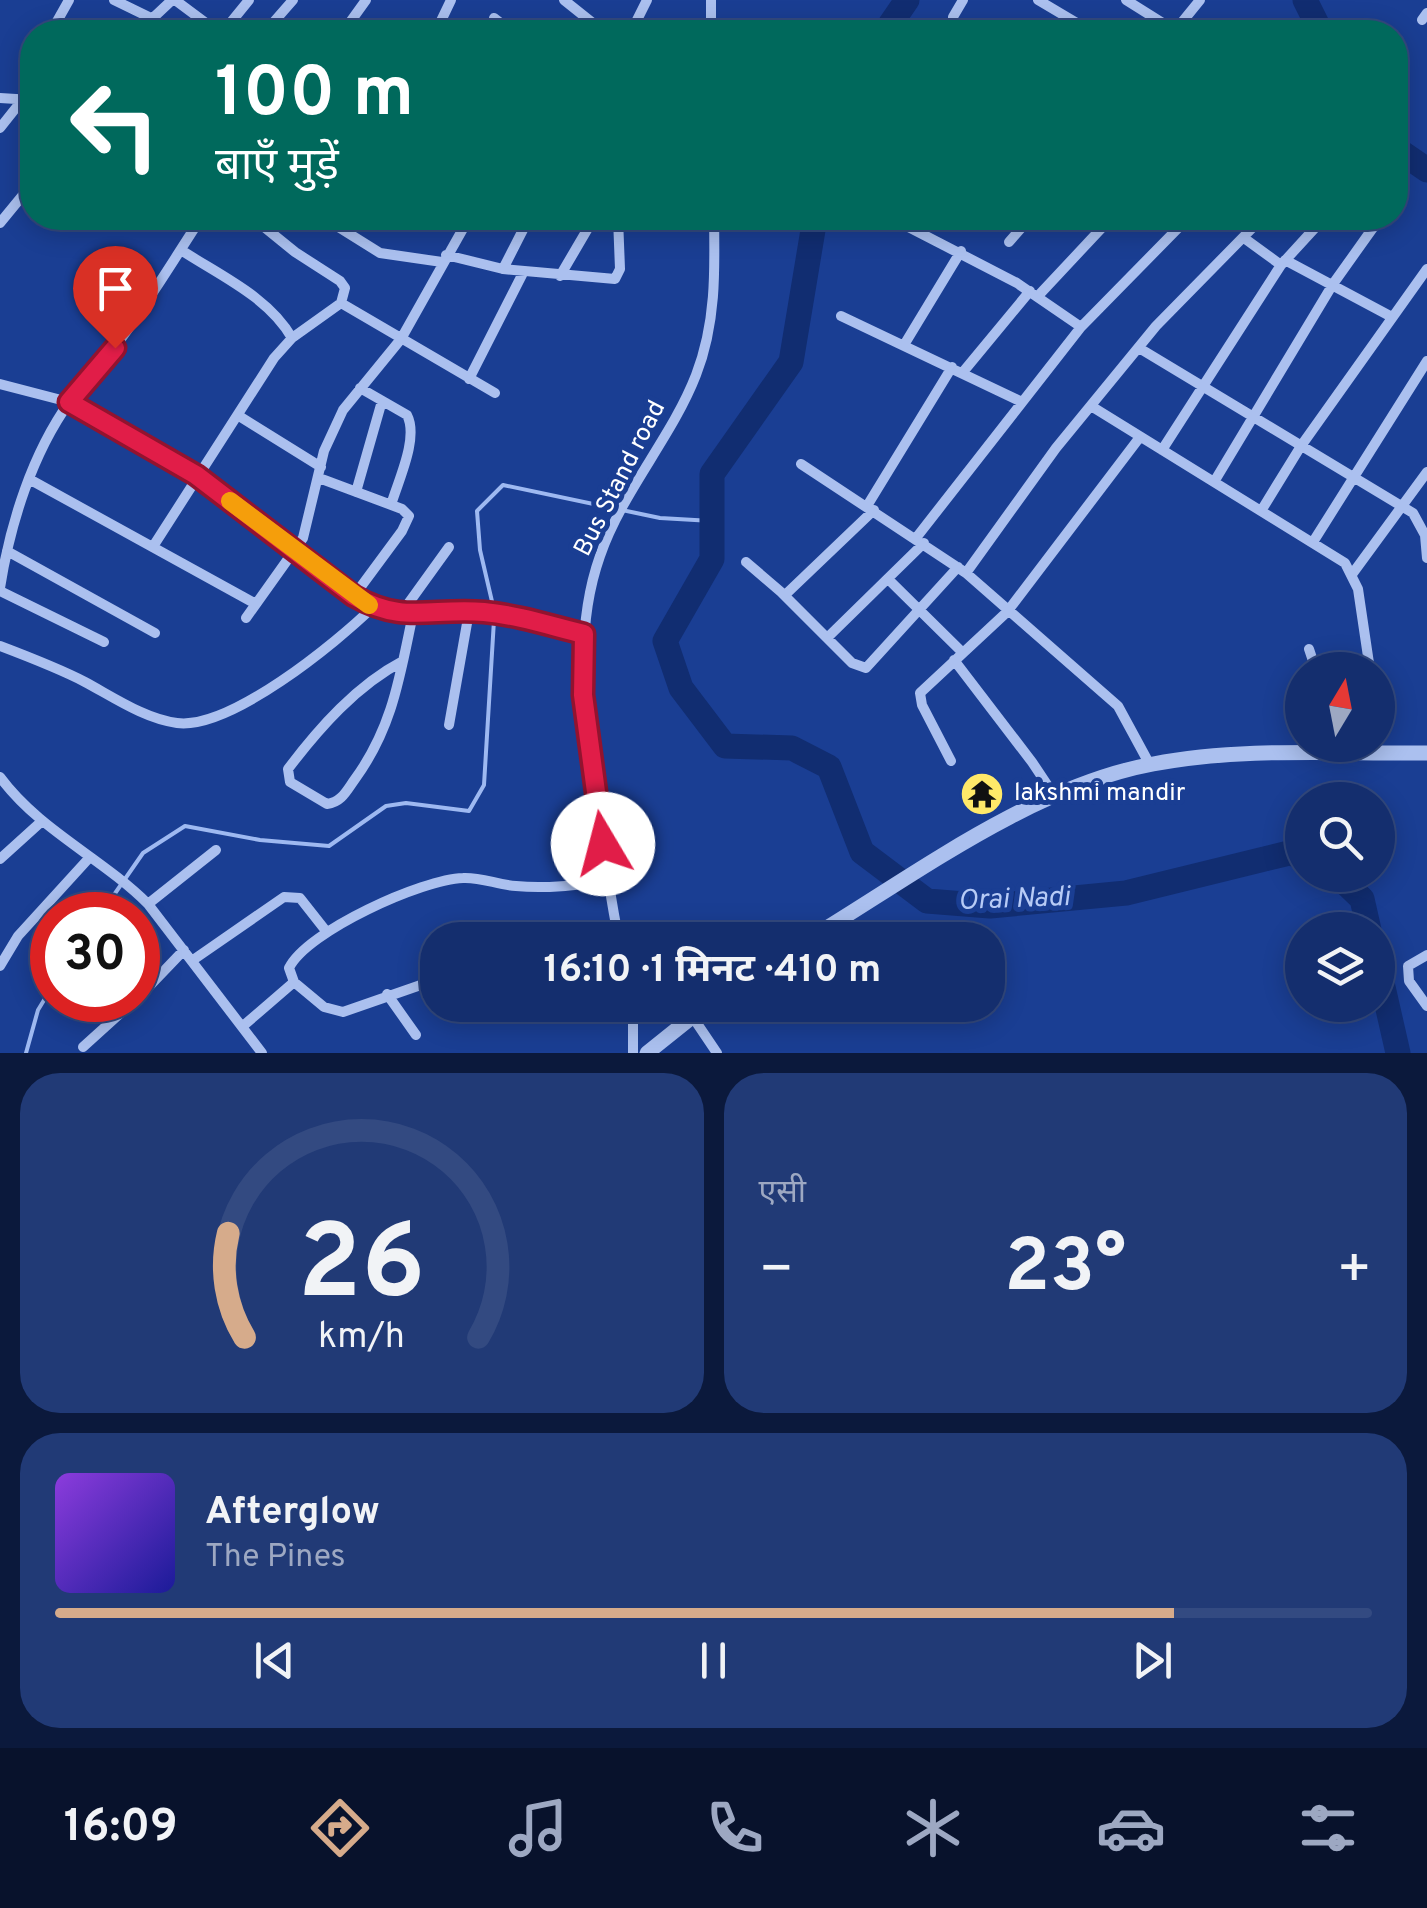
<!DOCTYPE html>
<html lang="hi">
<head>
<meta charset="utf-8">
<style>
  body { margin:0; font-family:Overpass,"Noto Sans Devanagari",sans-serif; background:#213a76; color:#f1f3f6; height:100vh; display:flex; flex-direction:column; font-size:38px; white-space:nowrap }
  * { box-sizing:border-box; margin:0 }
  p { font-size:32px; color:#9da8c2 }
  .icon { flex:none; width:55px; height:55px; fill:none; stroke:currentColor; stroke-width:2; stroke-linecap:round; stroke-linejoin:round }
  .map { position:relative; height:1053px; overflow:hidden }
  .sheet { display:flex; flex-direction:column; gap:20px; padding:20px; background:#0b193c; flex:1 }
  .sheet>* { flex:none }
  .guide { position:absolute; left:20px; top:20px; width:1388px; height:210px; border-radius:40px; box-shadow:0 5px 25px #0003,0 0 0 2px #334a81; background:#00695c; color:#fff; overflow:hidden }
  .needle { width:65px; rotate:10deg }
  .fabs { position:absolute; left:1285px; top:652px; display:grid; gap:20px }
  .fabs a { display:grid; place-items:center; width:110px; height:110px; border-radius:50%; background:#142e6e; box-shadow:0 5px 25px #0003,0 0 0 2px #334a81; font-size:50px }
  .speed { position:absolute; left:30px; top:892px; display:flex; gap:20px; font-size:50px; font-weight:700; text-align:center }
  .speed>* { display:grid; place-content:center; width:130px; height:130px; border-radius:50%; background:#142e6e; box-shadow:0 5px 25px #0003,0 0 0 2px #334a81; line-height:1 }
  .speed .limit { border:15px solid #d22; background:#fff; color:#111 }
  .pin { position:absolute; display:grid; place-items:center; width:85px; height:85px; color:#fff; margin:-102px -42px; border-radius:50% 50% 50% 0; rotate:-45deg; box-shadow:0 0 10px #0007 }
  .pin .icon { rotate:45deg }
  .me { position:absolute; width:110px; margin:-55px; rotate:352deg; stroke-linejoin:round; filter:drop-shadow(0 0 8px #0008) }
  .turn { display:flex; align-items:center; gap:35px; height:210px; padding:0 30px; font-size:45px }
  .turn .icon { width:130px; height:130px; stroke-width:2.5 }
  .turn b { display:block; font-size:70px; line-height:85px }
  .big { font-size:75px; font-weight:700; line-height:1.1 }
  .sheet .widget { flex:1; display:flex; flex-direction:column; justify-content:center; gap:15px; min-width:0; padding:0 35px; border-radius:40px; background:#213a76 }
  .sheet .dial { align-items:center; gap:0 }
  .dial svg { height:260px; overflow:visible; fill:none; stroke:#334a81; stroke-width:7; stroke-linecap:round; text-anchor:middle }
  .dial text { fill:#f1f3f6; stroke:none }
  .song { display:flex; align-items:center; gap:30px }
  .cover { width:120px; height:120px; border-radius:15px; background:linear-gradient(135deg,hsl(270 70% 55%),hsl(240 70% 35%)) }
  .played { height:10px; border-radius:5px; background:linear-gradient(90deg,#d6ab8b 85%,#334a81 85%) }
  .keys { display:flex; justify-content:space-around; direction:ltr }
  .heat { display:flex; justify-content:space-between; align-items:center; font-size:55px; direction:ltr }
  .sheet .tiles { flex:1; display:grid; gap:20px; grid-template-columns:1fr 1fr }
  .widget:last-child { grid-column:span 2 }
  .trip { position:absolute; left:420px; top:922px; width:585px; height:100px; border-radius:40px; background:#142e6e; box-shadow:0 5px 25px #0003,0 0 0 2px #334a81; font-weight:700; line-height:100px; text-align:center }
  .tab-bar { display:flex; height:160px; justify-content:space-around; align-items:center; background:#08122c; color:#9da8c2 }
  .tab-bar .icon { width:70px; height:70px }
  .tab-bar .current { color:#d6ab8b }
  .tab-bar b { font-size:45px; color:#f1f3f6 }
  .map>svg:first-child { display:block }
</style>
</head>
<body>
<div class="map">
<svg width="1427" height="1053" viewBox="0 0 1427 1053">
  <rect width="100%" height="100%" fill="#1a3e93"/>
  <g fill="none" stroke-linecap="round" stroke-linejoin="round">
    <!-- stream -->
    <path stroke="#9eb9f1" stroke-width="4" d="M 494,610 L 480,550 L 477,511 L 503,485 L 660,518 L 712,521
      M 100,915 L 143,853 L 185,826 L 260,840 L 329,846 L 386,806 L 406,803 L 469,811 L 484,785 L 494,620
      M 26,1053 L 38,1010 L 52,987"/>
    <!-- river -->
    <path stroke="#112d71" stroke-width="25" d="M 1305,0 L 1321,32
      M 885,32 L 907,0
      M 1395,148 L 1427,170
      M 815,218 L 791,362 L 712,474 L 712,559 L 665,641 L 681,688 L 725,746 L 792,748 L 829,767 L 862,852 L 927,901 L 990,906 L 1126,893 L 1289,853 L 1302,856
      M 1337,875 L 1362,899 L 1369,930
      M 1378,965 L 1398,1053"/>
  </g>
  <!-- building -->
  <path fill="#2952b1" stroke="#d2defb" stroke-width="2.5" d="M 985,778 L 997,802 L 980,811 L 966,786 Z"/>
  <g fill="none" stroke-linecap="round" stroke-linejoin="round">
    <!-- minor -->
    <path stroke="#abc0ef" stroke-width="10" d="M 114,0 L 151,18
      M 175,0 L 218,32
      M 564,0 L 604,32
      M 711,0 L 711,32
      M 1038,0 L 1092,32
      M 1126,0 L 1177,32
      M 953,17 L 963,0
      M 494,18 L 512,32
      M 1422,20 L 1427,13
      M 51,32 L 69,0
      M 138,32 L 172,0
      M 223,32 L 249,0
      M 265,32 L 293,0
      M 343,32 L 366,0
      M 446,32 L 440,23 L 451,0
      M 631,32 L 647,0
      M 1174,32 L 1200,0
      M 0,98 L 32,100
      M 0,128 L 23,99
      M 1395,197 L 1405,183
      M 324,218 L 380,253 L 442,262
      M 891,218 L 1017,283 L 1081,327
      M 0,223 L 32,184
      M 1244,238 L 1281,265
      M 1009,242 L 1030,218
      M 181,250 C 219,275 269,297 292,338
      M 446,255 L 503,269 L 615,279 L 620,269 L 618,218
      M 1285,260 L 1390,316
      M 503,269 L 529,218
      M 560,276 L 594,218
      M 1038,296 L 1111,218
      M 341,303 L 495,393
      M 841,316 L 1022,402
      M 904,345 L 961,251
      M 1139,348 L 1413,513 L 1425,535 L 1427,558
      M 963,372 L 1030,291
      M 469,379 L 524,271
      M 0,384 L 69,402 L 196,475 L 373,607 L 400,615 L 481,612 L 584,634
      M 360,388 L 407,415 C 419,438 398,481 391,505
      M 1091,406 L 1345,563 L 1358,589 L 1370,670
      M 239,416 L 321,467
      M 1162,450 L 1281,265 L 1324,218
      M 801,464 L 966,573 L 1118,706 L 1150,765
      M 319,478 L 402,509 L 409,516 L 402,531 L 354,596
      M 29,479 L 256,604
      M 1214,482 L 1333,284 L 1380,218
      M 356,492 L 382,401
      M 867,506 L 952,367
      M 1261,511 L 1301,446 L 1427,269
      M 916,538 L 1081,327 L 1188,218
      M 1313,542 L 1427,361
      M 154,545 L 274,358 L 292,338 L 341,303 L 345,288 L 340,281 L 295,252 L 253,218
      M 7,551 L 155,633
      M 746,562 L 781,592 L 852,663 L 866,668 L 958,567
      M 966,573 L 1056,448 L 1156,326 L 1262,218
      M 1353,573 L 1427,472
      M 888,579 L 963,653
      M 0,588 C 10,524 32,454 70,401 C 84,382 102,366 115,347 C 146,306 173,261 201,218
      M 0,591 L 104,642
      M 785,595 L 874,510
      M 400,615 L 449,547
      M 246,618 L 303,538 L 324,451 L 343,410 L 401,339 L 469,218
      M 827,638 L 924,543
      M 0,646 C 29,657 58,668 85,682 C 113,697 145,719 177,723 C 230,730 336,643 373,607
      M 1309,649 L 1316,670
      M 954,660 L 1032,762 L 1056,798
      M 403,661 C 357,685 319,728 288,769 L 290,782 L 327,804 C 342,802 347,790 355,779 C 393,727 400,675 413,614
      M 449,725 L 469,612
      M 951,761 L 922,705 L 920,693 L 1007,612 L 1140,437
      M 0,777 C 39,830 102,858 148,904 L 262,1053
      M 0,859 L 42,821
      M 148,904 L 216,850
      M 619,940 C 609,893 603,845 597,797 C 586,717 572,635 600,556 C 622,492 672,437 696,375 C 716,324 715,271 714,218
      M 1427,955 L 1408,966 L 1409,981 L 1427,1006
      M 193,960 L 284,897 L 300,898 L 326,931
      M 0,966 L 18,936 L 90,857
      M 438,979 L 343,1012 L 324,1007 L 294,982 L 289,968 C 307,931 423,879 463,878 C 481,877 498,885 516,886 C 547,889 577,885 608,881
      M 387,994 L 416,1035
      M 138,998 L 184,950
      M 692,1016 L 717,1053
      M 243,1026 L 294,982
      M 83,1047 L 135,1000
      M 633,1053 L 633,1005"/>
    <!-- tertiary -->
    <path stroke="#abc0ef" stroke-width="15" d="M 807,940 C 912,877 1030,787 1153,764 C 1242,747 1336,754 1427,753
      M 647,1053 L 707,1005"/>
  </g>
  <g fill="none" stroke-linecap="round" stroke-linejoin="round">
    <!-- route casing -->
    <g stroke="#92132f" stroke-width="25">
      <path id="route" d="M 115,348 L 69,402 L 196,475 L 354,596 C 404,625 432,607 484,612 C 518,615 551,626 584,634 L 583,695 L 603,844"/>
    </g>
    <!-- route -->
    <use href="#route" stroke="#e11d48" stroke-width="18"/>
    <!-- slow -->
    <path stroke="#f59e0b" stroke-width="18" d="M 230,501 L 369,605"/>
  </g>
  <!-- icons -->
  <defs>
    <g id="temple-disc" transform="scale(2.25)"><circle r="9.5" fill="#ffe969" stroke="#1a3e93"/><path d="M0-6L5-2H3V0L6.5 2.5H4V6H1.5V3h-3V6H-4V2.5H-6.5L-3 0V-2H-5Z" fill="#111"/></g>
  </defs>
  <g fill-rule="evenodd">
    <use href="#temple-disc" x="982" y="794"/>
  </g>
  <g text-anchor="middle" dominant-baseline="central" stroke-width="10" stroke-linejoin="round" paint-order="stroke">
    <!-- street labels -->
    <g font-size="25" fill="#fff" stroke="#1a3e93">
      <text transform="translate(621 479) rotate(-63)">Bus Stand road</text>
    </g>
    <!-- poi labels -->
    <g font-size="25" fill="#fff" stroke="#1a3e93" text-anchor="start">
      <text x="1014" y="794">lakshmi mandir</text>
    </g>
    <!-- water labels -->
    <g font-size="28" font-style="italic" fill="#b7cbf6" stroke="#1a3e93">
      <text transform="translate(1014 900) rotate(-2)">Orai Nadi</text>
    </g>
  </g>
</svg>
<div class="fabs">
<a><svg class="needle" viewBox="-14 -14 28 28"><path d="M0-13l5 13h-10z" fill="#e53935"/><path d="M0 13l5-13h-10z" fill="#9da8c2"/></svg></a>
<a><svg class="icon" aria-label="search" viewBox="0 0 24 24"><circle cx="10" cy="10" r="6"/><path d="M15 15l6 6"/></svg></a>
<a><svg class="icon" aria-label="layers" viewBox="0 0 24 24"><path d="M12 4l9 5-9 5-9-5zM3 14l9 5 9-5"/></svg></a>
</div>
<div class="speed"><div class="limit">30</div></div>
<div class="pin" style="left:115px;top:348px;background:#d93025"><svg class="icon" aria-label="arrive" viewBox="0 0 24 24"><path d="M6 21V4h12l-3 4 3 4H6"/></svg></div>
<svg class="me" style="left:603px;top:844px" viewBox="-20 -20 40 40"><circle r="19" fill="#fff"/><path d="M0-13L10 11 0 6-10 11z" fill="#e11d48"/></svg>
<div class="trip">16:10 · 1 मिनट · 410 m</div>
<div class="guide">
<div class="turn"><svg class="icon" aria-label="left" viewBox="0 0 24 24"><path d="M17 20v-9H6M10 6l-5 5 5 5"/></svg><div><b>100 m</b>बाएँ मुड़ें</div></div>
</div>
</div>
<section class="sheet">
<div class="tiles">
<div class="widget dial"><svg viewBox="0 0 100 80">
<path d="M14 69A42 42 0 1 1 86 69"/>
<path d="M14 69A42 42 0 0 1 9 37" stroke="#d6ab8b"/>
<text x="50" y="56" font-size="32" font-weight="700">26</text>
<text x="50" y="72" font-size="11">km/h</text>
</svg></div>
<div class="widget"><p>एसी</p>
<div class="heat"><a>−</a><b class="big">23°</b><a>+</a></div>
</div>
<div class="widget">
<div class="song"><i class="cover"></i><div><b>Afterglow</b><p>The Pines</p></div></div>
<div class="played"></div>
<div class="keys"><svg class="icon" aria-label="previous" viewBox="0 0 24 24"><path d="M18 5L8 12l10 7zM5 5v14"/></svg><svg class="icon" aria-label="pause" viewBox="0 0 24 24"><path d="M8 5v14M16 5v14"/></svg><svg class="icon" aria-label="next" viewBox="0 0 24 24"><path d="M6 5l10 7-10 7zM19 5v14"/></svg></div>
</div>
</div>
</section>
<nav class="tab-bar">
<b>16:09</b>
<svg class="icon current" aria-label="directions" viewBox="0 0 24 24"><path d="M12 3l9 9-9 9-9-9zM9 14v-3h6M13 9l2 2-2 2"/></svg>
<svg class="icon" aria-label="music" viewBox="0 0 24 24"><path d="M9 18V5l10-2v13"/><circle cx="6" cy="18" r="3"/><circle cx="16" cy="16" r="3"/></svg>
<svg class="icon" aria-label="phone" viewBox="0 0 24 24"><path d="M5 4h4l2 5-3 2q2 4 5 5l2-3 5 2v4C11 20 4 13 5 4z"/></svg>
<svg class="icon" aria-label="climate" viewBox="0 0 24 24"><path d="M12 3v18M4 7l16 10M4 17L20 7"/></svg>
<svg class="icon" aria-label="car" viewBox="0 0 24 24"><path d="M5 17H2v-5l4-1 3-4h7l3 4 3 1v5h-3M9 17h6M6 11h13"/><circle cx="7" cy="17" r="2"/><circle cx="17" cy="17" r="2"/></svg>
<svg class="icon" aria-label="filters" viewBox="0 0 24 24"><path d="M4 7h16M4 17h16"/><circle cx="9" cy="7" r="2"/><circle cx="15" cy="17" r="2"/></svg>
</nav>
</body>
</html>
